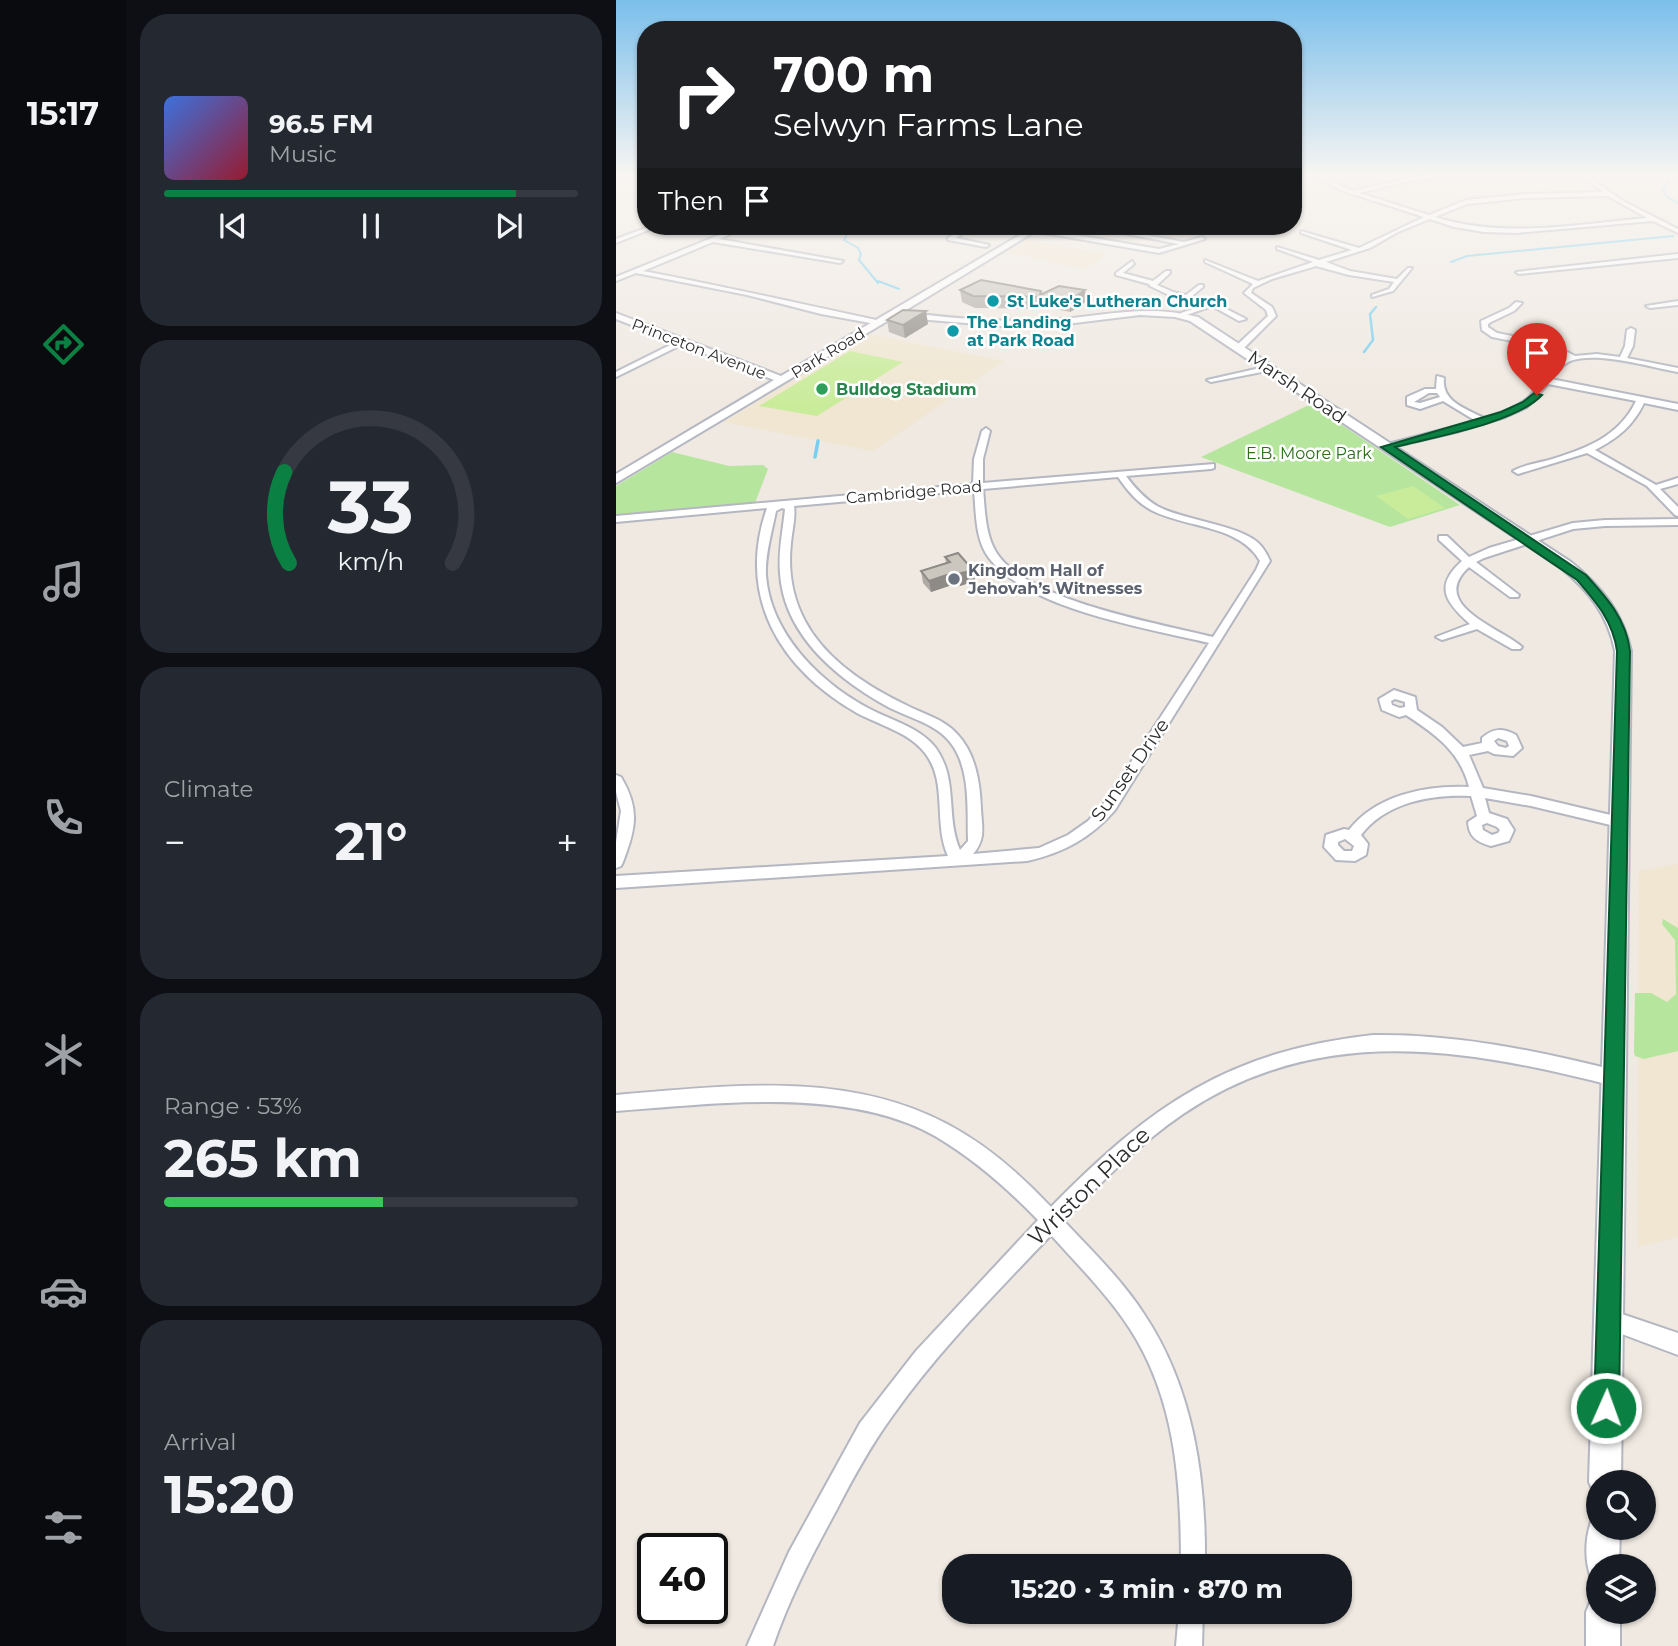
<!DOCTYPE html>
<html lang="en">
<head>
<meta charset="utf-8">
<style>
  body { margin:0; font-family:Montserrat,sans-serif; background:#242831; color:#f1f3f6; height:100vh; display:flex; flex-direction:column; font-size:26px; white-space:nowrap }
  * { box-sizing:border-box; margin:0 }
  p { font-size:23px; color:#9ea1a6 }
  .icon { flex:none; width:38px; height:38px; fill:none; stroke:currentColor; stroke-width:2; stroke-linecap:round; stroke-linejoin:round }
  .map { position:relative; flex:1; overflow:hidden }
  .details { display:flex; flex-direction:column; gap:14px; padding:14px; background:#0d0f14; width:490px }
  .details>* { flex:none }
  .banner { position:absolute; left:21px; top:21px; width:665px; height:214px; border-radius:28px; box-shadow:0 2px 5px #0004; background:#202124; color:#fff; overflow:hidden }
  .buttons { position:absolute; left:970px; top:1470px; display:grid; gap:14px }
  .buttons a { display:grid; place-items:center; width:70px; height:70px; border-radius:50%; background:#171b24; box-shadow:0 2px 5px #0004; font-size:35px }
  .speed { position:absolute; left:21px; top:1533px; display:flex; gap:14px; font-size:35px; font-weight:700; text-align:center }
  .speed>* { display:grid; place-content:center; width:91px; height:91px; border-radius:50%; background:#171b24; box-shadow:0 2px 5px #0004; line-height:1 }
  .speed .limit { border:4px solid #111; border-radius:10px; background:#fff; color:#111 }
  .pin { position:absolute; display:grid; place-items:center; width:60px; height:60px; color:#fff; margin:-72px -30px; border-radius:50% 50% 50% 0; rotate:-45deg; box-shadow:0 0 7px #0007 }
  .pin .icon { rotate:45deg }
  .me { position:absolute; width:77px; margin:-38px; rotate:2deg; stroke-linejoin:round; filter:drop-shadow(0 0 5px #0008) }
  .turn { display:flex; align-items:center; gap:24px; height:147px; padding:0 21px; font-size:32px }
  .turn .icon { width:91px; height:91px; stroke-width:2.5 }
  .turn b { display:block; font-size:49px; line-height:60px }
  .then { display:flex; align-items:center; height:66px; padding:0 21px; background:#0003; gap:14px; font-size:26px }
  .big { font-size:52px; font-weight:700; line-height:1.1 }
  .details .card { flex:1; display:flex; flex-direction:column; justify-content:center; gap:10px; min-width:0; padding:0 24px; border-radius:28px; background:#242831 }
  .details .dial { align-items:center; gap:0 }
  .dial svg { height:182px; overflow:visible; fill:none; stroke:#363941; stroke-width:7; stroke-linecap:round; text-anchor:middle }
  .dial text { fill:#f1f3f6; stroke:none }
  .song { display:flex; align-items:center; gap:21px }
  .cover { width:84px; height:84px; border-radius:10px; background:linear-gradient(135deg,hsl(220 70% 55%),hsl(350 70% 35%)) }
  .played { height:7px; border-radius:4px; background:linear-gradient(90deg,#0b8043 85%,#363941 85%) }
  .keys { display:flex; justify-content:space-around; direction:ltr }
  .heat { display:flex; justify-content:space-between; align-items:center; font-size:38px; direction:ltr }
  .charge { height:10px; border-radius:5px; background:linear-gradient(90deg,#34c759 53%,#363941 0) }
  .trip { position:absolute; left:326px; top:1554px; width:410px; height:70px; border-radius:28px; background:#171b24; box-shadow:0 2px 5px #0004; font-weight:700; line-height:70px; text-align:center }
  main { display:flex; flex:1; min-height:0 }
  .dock { display:flex; flex-direction:column; width:126px; justify-content:space-around; align-items:center; background:#090b0e; color:#9ea1a6 }
  .dock .icon { width:49px; height:49px }
  .dock .active { color:#0b8043 }
  .dock b { font-size:32px; color:#f1f3f6 }
  .map>svg:first-child { display:block }
</style>
</head>
<body>
<main>
<nav class="dock">
<b>15:17</b>
<svg class="icon active" aria-label="directions" viewBox="0 0 24 24"><path d="M12 3l9 9-9 9-9-9zM9 14v-3h6M13 9l2 2-2 2"/></svg>
<svg class="icon" aria-label="music" viewBox="0 0 24 24"><path d="M9 18V5l10-2v13"/><circle cx="6" cy="18" r="3"/><circle cx="16" cy="16" r="3"/></svg>
<svg class="icon" aria-label="phone" viewBox="0 0 24 24"><path d="M5 4h4l2 5-3 2q2 4 5 5l2-3 5 2v4C11 20 4 13 5 4z"/></svg>
<svg class="icon" aria-label="climate" viewBox="0 0 24 24"><path d="M12 3v18M4 7l16 10M4 17L20 7"/></svg>
<svg class="icon" aria-label="car" viewBox="0 0 24 24"><path d="M5 17H2v-5l4-1 3-4h7l3 4 3 1v5h-3M9 17h6M6 11h13"/><circle cx="7" cy="17" r="2"/><circle cx="17" cy="17" r="2"/></svg>
<svg class="icon" aria-label="filters" viewBox="0 0 24 24"><path d="M4 7h16M4 17h16"/><circle cx="9" cy="7" r="2"/><circle cx="15" cy="17" r="2"/></svg>
</nav>
<section class="details">
<div class="card">
<div class="song"><i class="cover"></i><div><b>96.5 FM</b><p>Music</p></div></div>
<div class="played"></div>
<div class="keys"><svg class="icon" aria-label="previous" viewBox="0 0 24 24"><path d="M18 5L8 12l10 7zM5 5v14"/></svg><svg class="icon" aria-label="pause" viewBox="0 0 24 24"><path d="M8 5v14M16 5v14"/></svg><svg class="icon" aria-label="next" viewBox="0 0 24 24"><path d="M6 5l10 7-10 7zM19 5v14"/></svg></div>
</div>
<div class="card dial"><svg viewBox="0 0 100 80">
<path d="M14 69A42 42 0 1 1 86 69"/>
<path d="M14 69A42 42 0 0 1 12 29" stroke="#0b8043"/>
<text x="50" y="56" font-size="32" font-weight="700">33</text>
<text x="50" y="72" font-size="11">km/h</text>
</svg></div>
<div class="card"><p>Climate</p>
<div class="heat"><a>−</a><b class="big">21°</b><a>+</a></div>
</div>
<div class="card"><p>Range · 53%</p><b class="big">265 km</b><div class="charge"></div></div>
<div class="card"><p>Arrival</p><b class="big">15:20</b></div>
</section>
<div class="map">
<svg width="1062" height="1646" viewBox="0 0 1062 1646">
  <rect width="100%" height="100%" fill="#efe9e1"/>
  <!-- education -->
  <path fill="#f0e6d1" d="M 411,240 L 491,254 L 469,270 L 390,252 Z
    M 254,334 L 388,361 L 257,451 L 108,422 Z
    M 1062,864 L 1062,1237 L 1022,1247 L 1023,871 Z"/>
  <!-- green -->
  <path fill="#b6e59e" d="M 695,404 L 844,505 L 774,527 L 585,457 Z
    M 56,452 L 113,466 L 147,465 L 152,469 L 139,503 L 0,516 L 0,486 Z
    M 1047,919 L 1062,928 L 1062,1051 L 1028,1059 L 1019,1056 L 1018,1053 L 1019,993 L 1035,993 L 1051,1002 L 1060,994 L 1059,940 L 1046,924 Z"/>
  <!-- pitch -->
  <path fill="#c9ec9a" d="M 234,351 L 287,362 L 201,416 L 143,406 Z
    M 797,486 L 829,508 L 792,519 L 760,496 Z"/>
  <g fill="none" stroke-linecap="round" stroke-linejoin="round">
    <!-- stream-far2 -->
    <path stroke="#75cff0" stroke-width="2" d="M 1054,174 L 1047,191 L 1051,197 L 1062,203
      M 223,226 L 233,231 L 228,240 L 242,248 L 245,254 L 243,260 L 262,283
      M 835,262 L 851,256 L 1057,236
      M 262,281 L 283,289"/>
    <!-- stream-far1 -->
    <path stroke="#75cff0" stroke-width="2.5" d="M 748,352 L 757,340 L 754,314 L 760,307"/>
    <!-- stream -->
    <path stroke="#75cff0" stroke-width="3.5" d="M 199,457 L 202,441"/>
    <!-- street casing -->
    <g stroke="#b4b7c1" stroke-width="4">
      <path id="street" d="M 707,174 L 712,174 L 716,181 L 737,191 L 799,176 L 859,174 L 799,180 L 743,193 L 813,215 L 850,200 L 911,194 L 987,192 L 962,174 L 968,174 L 1007,201 L 1062,229 L 1062,233 L 1037,221 L 900,233 L 868,232 L 838,227 L 814,219 L 782,232 L 754,248 L 710,262 L 734,271 L 781,279 L 792,268 L 796,268 L 777,291 L 756,297 L 756,295 L 773,289 L 778,282 L 733,275 L 700,266 L 656,279 L 637,288 L 635,293 L 656,307 L 660,316 L 626,350 L 620,350 L 620,346 L 652,316 L 650,310 L 628,293 L 637,284 L 589,262 L 589,260 L 642,281 L 697,262 L 661,249 L 661,247 L 703,260 L 736,250 L 685,233 L 685,231 L 743,248 L 808,217 L 724,190 L 712,183 ZM 992,196 L 1031,218 C 961,224 888,239 819,217 L 851,204 L 911,198 Z
        M 27,207 L 30,208 L 30,213 L 24,209 Z
        M 35,226 L 43,226 L 0,243 L 0,239 Z
        M 125,226 L 133,226 L 103,239 L 227,261 L 224,263 L 97,242 L 27,271 C 106,286 185,304 265,321 L 265,325 L 205,314 L 131,295 L 20,273 L 0,281 L 0,277 Z
        M 301,226 L 347,231 L 347,233 L 340,238 L 373,245 L 370,247 L 332,240 L 332,238 L 339,233 Z
        M 366,226 L 400,228 L 397,230 Z
        M 418,228 L 543,249 L 563,244 L 500,232 L 503,230 L 568,242 L 586,237 L 589,239 L 543,253 L 416,231 Z
        M 1062,254 L 1062,258 L 903,274 L 900,272 Z
        M 516,261 L 518,264 L 507,273 L 537,281 L 550,271 L 554,271 L 554,273 L 541,285 L 557,292 L 570,295 L 583,285 L 587,285 L 587,287 L 576,296 L 593,300 L 630,319 L 623,321 L 596,306 L 565,317 L 565,313 L 591,304 L 553,295 L 534,286 L 533,284 L 500,275 L 500,273 Z
        M 1062,301 L 1062,305 L 1034,308 L 1030,306 Z
        M 900,302 L 906,303 L 898,311 L 875,322 L 872,324 L 872,327 L 881,333 L 936,344 L 959,356 L 981,354 L 1004,357 L 1009,346 L 1011,330 L 1015,328 L 1019,330 L 1017,346 L 1011,358 L 1062,368 L 1062,372 C 1033,367 983,351 954,361 C 946,365 940,372 935,379 L 1062,404 L 1062,410 L 1028,403 C 1017,426 1002,438 979,450 L 1040,485 L 1062,478 L 1062,484 L 1044,489 L 1062,507 L 1062,516 L 1059,515 L 1031,486 L 971,453 L 902,474 L 897,471 C 907,465 922,463 933,460 C 969,449 1003,437 1020,401 L 932,384 L 911,407 L 889,417 L 840,432 L 768,449 L 768,445 L 860,421 L 827,401 L 804,409 L 791,405 L 791,397 L 809,389 L 820,389 L 821,376 L 828,378 C 825,402 851,409 868,418 C 884,413 901,408 913,397 C 927,383 932,366 951,357 L 931,348 L 876,337 L 866,330 L 865,321 L 893,308 ZM 813,393 L 821,393 L 824,397 L 804,403 L 798,402 Z
        M 64,340 L 71,342 L 0,377 L 0,372 Z
        M 653,366 L 657,368 L 656,370 L 595,382 L 591,380 Z
        M 370,428 L 374,431 L 367,459 L 367,483 L 598,464 L 598,468 L 595,469 L 510,476 C 519,488 528,498 541,506 C 568,521 630,525 646,547 C 649,551 652,556 654,561 L 499,810 C 475,838 447,853 411,861 L 0,888 L 0,876 L 332,856 C 317,823 332,782 309,753 C 293,732 263,725 241,713 C 164,669 120,597 151,508 L 0,522 L 0,516 L 357,484 L 358,459 L 366,431 ZM 502,477 C 512,491 521,503 537,511 C 571,528 624,525 644,561 L 640,570 L 597,637 C 542,623 410,601 380,552 C 369,534 369,509 367,489 ZM 358,490 C 360,512 359,540 373,558 C 413,610 531,628 593,643 L 489,802 L 472,821 L 452,835 L 423,848 L 357,854 C 370,839 366,827 365,809 C 364,783 360,754 341,734 C 328,719 307,714 290,705 C 252,687 209,659 189,621 C 176,597 172,570 175,543 C 176,531 180,517 178,506 ZM 166,508 L 169,509 C 167,530 162,552 164,573 C 168,636 223,680 274,708 C 294,718 320,724 334,742 C 355,768 351,809 352,841 L 344,850 C 329,816 343,779 319,747 C 302,726 273,720 250,707 C 203,681 154,633 150,575 C 149,554 156,532 160,511 Z
        M 1062,519 L 1062,525 L 989,526 L 957,529 L 868,558 L 860,562 L 903,595 L 902,597 L 894,597 L 853,567 C 811,605 885,628 906,647 L 904,649 L 896,649 L 861,629 L 826,640 L 820,637 L 854,624 C 829,602 818,586 846,561 L 823,540 L 823,536 L 831,536 L 853,557 L 873,548 L 957,523 L 989,520 Z
        M 778,690 L 799,697 L 801,710 L 826,727 L 847,747 L 866,743 L 866,738 C 877,728 887,728 900,735 L 906,748 L 897,756 L 878,754 L 872,751 L 853,755 L 867,788 L 915,796 L 1003,817 L 1010,822 L 1008,826 L 1003,827 L 915,806 L 869,798 L 873,813 L 891,819 L 898,830 L 893,841 L 875,846 C 861,842 853,837 852,822 L 861,816 L 855,796 C 816,794 770,802 745,835 L 752,844 L 750,855 L 739,861 L 720,860 L 708,847 L 710,835 L 728,829 L 733,830 C 760,795 810,785 853,787 C 844,751 819,734 790,715 L 783,717 L 766,710 L 763,699 ZM 779,699 L 789,702 L 789,707 L 784,708 L 776,705 L 775,701 ZM 882,738 L 891,741 L 893,746 L 890,748 L 882,746 L 878,741 ZM 871,823 L 881,827 L 884,830 L 882,833 L 876,835 L 867,830 L 866,825 ZM 729,839 L 738,846 L 736,851 L 728,851 L 722,845 L 722,842 Z
        M 0,775 L 5,777 C 24,809 20,828 7,862 L 5,866 L 0,868 L 0,842 L 5,811 L 0,792 Z
        M 757,1035 C 840,1034 918,1050 998,1070 L 1004,1072 L 1007,1078 L 1004,1084 L 998,1086 C 849,1048 703,1022 567,1114 C 523,1144 485,1182 448,1221 C 476,1251 506,1280 528,1314 C 578,1389 590,1479 589,1566 L 565,1566 C 565,1484 560,1400 514,1329 C 492,1295 462,1265 435,1235 C 380,1293 323,1350 277,1415 C 255,1445 237,1478 220,1511 C 196,1555 173,1599 157,1646 L 131,1646 L 173,1552 L 244,1423 L 300,1351 L 422,1220 C 391,1188 358,1159 319,1136 C 231,1086 98,1104 0,1111 L 0,1095 C 109,1086 230,1070 331,1124 C 371,1145 404,1174 435,1207 C 535,1105 612,1051 757,1035 Z
        M 994,1310 L 1062,1333 L 1062,1355 L 987,1327 L 984,1320 L 987,1313 Z
        M 563,1612 L 587,1612 L 586,1646 L 560,1646 Z"/>
    </g>
    <!-- secondary casing -->
    <g stroke="#b4b7c1" stroke-width="4">
      <path id="secondary" d="M 419,226 L 428,226 L 287,312 C 334,318 384,323 432,320 C 486,317 527,303 582,317 L 955,562 C 985,586 1007,613 1015,651 L 1005,1482 L 982,1482 L 982,1495 L 978,1493 L 973,1482 L 999,651 C 992,615 973,591 945,568 L 574,321 L 559,317 L 524,315 L 434,326 L 397,327 L 278,317 L 0,483 L 0,474 L 158,380 L 0,319 L 0,313 L 165,376 Z
        M 982,1514 L 982,1528 L 1004,1528 L 1003,1566 L 982,1566 L 982,1580 L 975,1578 C 968,1559 969,1535 977,1517 Z
        M 982,1597 L 982,1612 L 1004,1612 L 1004,1646 L 970,1646 L 970,1612 L 975,1600 Z"/>
    </g>
    <!-- street -->
    <use href="#street" fill="#fff" fill-rule="evenodd"/>
    <!-- secondary -->
    <use href="#secondary" fill="#fff" fill-rule="evenodd"/>
  </g>
  <!-- wall -->
  <path fill="#afaba4" d="M 551,226 L 590,226 L 580,232 L 551,227 Z
    M 344,290 L 425,295 L 469,290 L 470,302 L 454,312 L 439,309 L 359,308 L 346,302 Z
    M 271,320 L 312,324 L 289,338 L 273,332 Z
    M 329,557 L 357,570 L 359,581 L 344,586 L 342,583 L 315,592 L 307,583 L 305,571 L 330,563 Z"/>
  <!-- shaded-wall -->
  <path fill="#8e8b86" d="M 580,226 L 590,226 L 580,232 Z
    M 469,290 L 470,302 L 454,312 L 454,300 Z
    M 310,311 L 312,324 L 289,338 L 287,325 Z
    M 357,570 L 359,581 L 344,586 L 342,574 Z
    M 340,572 L 342,583 L 315,592 L 313,581 Z"/>
  <!-- building -->
  <path fill="#cbc7bf" stroke="#8e8b86" stroke-width="2" d="M 365,280 L 425,291 L 424,295 L 443,286 L 469,290 L 454,300 L 438,297 L 357,296 L 344,290 Z
    M 287,310 L 310,311 L 287,325 L 271,320 Z
    M 342,553 L 357,570 L 342,574 L 340,572 L 313,581 L 305,571 L 334,562 L 329,557 Z"/>
  <!-- sky -->
  <linearGradient id="sky" x2="0" y2="1"><stop stop-color="#7abfeb"/><stop offset="0.43" stop-color="#f8f5f2"/><stop offset="1" stop-color="#f8f5f2" stop-opacity="0"/></linearGradient>
  <rect width="1062" height="405" fill="url(#sky)"/>
  <!-- route -->
  <path fill="#0b8043" stroke="#07532c" stroke-width="2" d="M 918,393 L 926,395 C 900,423 818,437 779,447 L 970,575 C 991,598 1010,619 1014,651 L 1003,1408 L 999,1417 L 990,1420 L 982,1417 L 978,1408 L 1001,651 C 997,621 980,602 961,580 L 765,447 L 885,412 L 907,402 Z"/>
  <!-- markers -->
  <g fill="#0f9aa8" stroke="#fff" stroke-width="2.5">
    <circle cx="377" cy="301" r="7"/>
    <circle cx="337" cy="331" r="7"/>
  </g>
  <circle fill="#2e9e5b" stroke="#fff" stroke-width="2.5" cx="206" cy="389" r="7"/>
  <circle fill="#6b7280" stroke="#fff" stroke-width="2.5" cx="338" cy="579" r="7"/>
  <g text-anchor="middle" dominant-baseline="central" stroke-width="5" stroke-linejoin="round" paint-order="stroke">
    <!-- far-culture labels -->
    <g font-size="16" font-weight="bold" fill="#0d838f" stroke="#fff" text-anchor="start">
      <text x="391" y="301">St Luke's Lutheran Church</text>
      <text x="351" y="322">The Landing<tspan x="351" dy="18">at Park Road</tspan></text>
    </g>
    <!-- far-street labels -->
    <g font-size="16" fill="#2e2e2e" stroke="#fff">
      <text transform="translate(83 349) rotate(21)">Princeton Avenue</text>
      <text transform="translate(212 353) rotate(-31)">Park Road</text>
      <text transform="translate(298 492) rotate(-5)">Cambridge Road</text>
    </g>
    <!-- far-leisure labels -->
    <g font-size="16" font-weight="bold" fill="#27864d" stroke="#fff" text-anchor="start">
      <text x="220" y="389">Bulldog Stadium</text>
    </g>
    <!-- far-park labels -->
    <g font-size="16" fill="#2c6e1b" stroke="#fff">
      <text x="693" y="453">E.B. Moore Park</text>
    </g>
    <!-- far-worship labels -->
    <g font-size="16" font-weight="bold" fill="#5b616d" stroke="#fff" text-anchor="start">
      <text x="352" y="570">Kingdom Hall of<tspan x="352" dy="18">Jehovah’s Witnesses</tspan></text>
    </g>
    <!-- street labels -->
    <g font-size="19" fill="#2e2e2e" stroke="#fff">
      <text transform="translate(681 387) rotate(34)">Marsh Road</text>
      <text transform="translate(514 770) rotate(-55)">Sunset Drive</text>
    </g>
    <!-- near-street labels -->
    <g font-size="23" fill="#2e2e2e" stroke="#fff">
      <text transform="translate(473 1186) rotate(-44)">Wriston Place</text>
    </g>
  </g>
</svg>
<div class="buttons">
<a><svg class="icon" aria-label="search" viewBox="0 0 24 24"><circle cx="10" cy="10" r="6"/><path d="M15 15l6 6"/></svg></a>
<a><svg class="icon" aria-label="layers" viewBox="0 0 24 24"><path d="M12 4l9 5-9 5-9-5zM3 14l9 5 9-5"/></svg></a>
</div>
<div class="speed"><div class="limit">40</div></div>
<div class="pin" style="left:921px;top:395px;background:#d93025"><svg class="icon" aria-label="arrive" viewBox="0 0 24 24"><path d="M6 21V4h12l-3 4 3 4H6"/></svg></div>
<svg class="me" style="left:990px;top:1408px" viewBox="-20 -20 40 40"><circle r="17" fill="#0b8043" stroke="#fff" stroke-width="3"/><path d="M0-11L8 9 0 5-8 9z" fill="#fff"/></svg>
<div class="trip">15:20 · 3 min · 870 m</div>
<div class="banner">
<div class="turn"><svg class="icon" aria-label="right" viewBox="0 0 24 24"><path d="M7 20v-9h11M14 6l5 5-5 5"/></svg><div><b>700 m</b>Selwyn Farms Lane</div></div>
<div class="then">Then<svg class="icon" aria-label="arrive" viewBox="0 0 24 24"><path d="M6 21V4h12l-3 4 3 4H6"/></svg></div>
</div>
</div>
</main>
</body>
</html>
